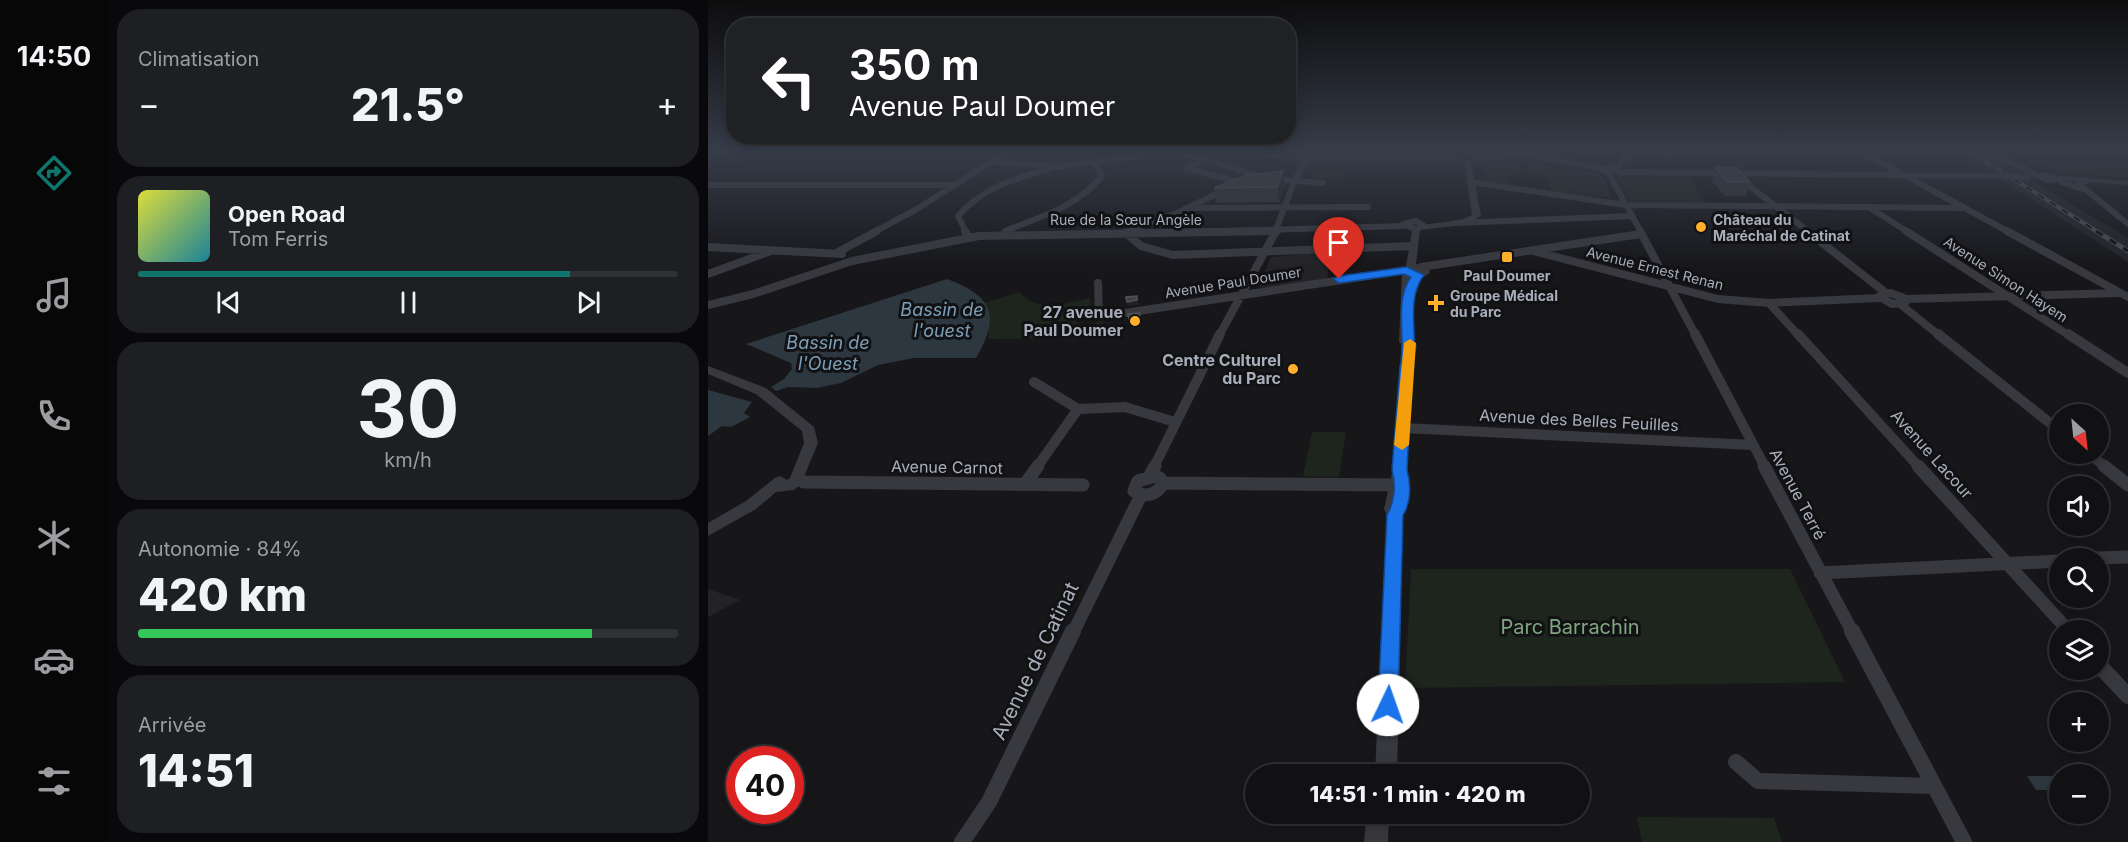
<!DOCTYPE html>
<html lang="fr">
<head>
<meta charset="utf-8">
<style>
  body { margin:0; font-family:Inter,sans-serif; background:#1e1f22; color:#f1f3f6; height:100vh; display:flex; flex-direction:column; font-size:22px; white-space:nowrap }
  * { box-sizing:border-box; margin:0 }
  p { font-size:20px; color:#9c9da0 }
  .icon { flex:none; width:33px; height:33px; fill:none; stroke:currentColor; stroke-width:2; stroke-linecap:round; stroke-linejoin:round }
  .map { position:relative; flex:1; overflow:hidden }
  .sheet { display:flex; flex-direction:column; gap:9px; padding:9px; background:#09090b; width:600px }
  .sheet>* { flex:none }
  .banner { position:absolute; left:18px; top:18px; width:570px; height:126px; border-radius:24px; box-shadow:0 3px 15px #0003,0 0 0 2px #303134; background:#202124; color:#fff; overflow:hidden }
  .needle { width:39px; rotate:153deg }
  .controls { position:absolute; left:1341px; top:404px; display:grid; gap:12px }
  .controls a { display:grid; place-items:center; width:60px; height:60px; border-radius:50%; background:#111114; box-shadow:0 3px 15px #0003,0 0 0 2px #303134; font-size:30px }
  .speed { position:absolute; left:18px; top:746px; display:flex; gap:12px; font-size:30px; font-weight:700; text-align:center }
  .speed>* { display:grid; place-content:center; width:78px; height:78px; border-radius:50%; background:#111114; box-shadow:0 3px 15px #0003,0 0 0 2px #303134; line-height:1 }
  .speed .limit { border:9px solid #d22; background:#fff; color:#111 }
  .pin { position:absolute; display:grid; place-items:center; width:51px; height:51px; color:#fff; margin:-62px -26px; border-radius:50% 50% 50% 0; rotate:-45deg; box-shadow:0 0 6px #0007 }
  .pin .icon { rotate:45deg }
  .me { position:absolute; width:66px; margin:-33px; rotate:3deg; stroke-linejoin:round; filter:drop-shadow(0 0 4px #0008) }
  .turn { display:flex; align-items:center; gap:21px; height:126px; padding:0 24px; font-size:27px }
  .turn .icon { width:78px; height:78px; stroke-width:2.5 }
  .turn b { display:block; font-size:42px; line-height:51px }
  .big { font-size:45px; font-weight:800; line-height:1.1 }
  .sheet .card { flex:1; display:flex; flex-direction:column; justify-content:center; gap:9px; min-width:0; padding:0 21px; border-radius:24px; background:#1e1f22 }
  .sheet .dial { align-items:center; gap:0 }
  .dial b { font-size:78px; line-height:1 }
  .song { display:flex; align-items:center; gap:18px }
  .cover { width:72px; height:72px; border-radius:9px; background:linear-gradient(135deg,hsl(60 70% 55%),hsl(190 70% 35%)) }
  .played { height:6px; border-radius:3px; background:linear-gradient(90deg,#0f766e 80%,#303134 80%) }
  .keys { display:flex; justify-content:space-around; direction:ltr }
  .heat { display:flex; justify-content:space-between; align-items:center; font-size:33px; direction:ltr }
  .charge { height:9px; border-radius:4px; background:linear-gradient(90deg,#34c759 84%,#303134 0) }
  .trip { position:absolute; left:537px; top:764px; width:345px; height:60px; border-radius:30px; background:#111114; box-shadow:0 3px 15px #0003,0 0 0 2px #303134; font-weight:800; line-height:60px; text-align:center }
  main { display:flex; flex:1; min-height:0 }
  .dock { display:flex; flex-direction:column; width:108px; justify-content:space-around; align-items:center; background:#070708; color:#9c9da0 }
  .dock .icon { width:42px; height:42px }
  .dock .current { color:#0f766e }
  .dock b { font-size:27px; color:#f1f3f6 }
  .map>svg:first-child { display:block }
</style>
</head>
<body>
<main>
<nav class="dock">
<b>14:50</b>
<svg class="icon current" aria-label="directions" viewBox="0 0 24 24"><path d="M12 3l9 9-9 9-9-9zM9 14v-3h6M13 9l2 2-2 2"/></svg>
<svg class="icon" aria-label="music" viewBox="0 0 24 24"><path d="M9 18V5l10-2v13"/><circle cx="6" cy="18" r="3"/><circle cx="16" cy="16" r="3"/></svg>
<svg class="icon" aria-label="phone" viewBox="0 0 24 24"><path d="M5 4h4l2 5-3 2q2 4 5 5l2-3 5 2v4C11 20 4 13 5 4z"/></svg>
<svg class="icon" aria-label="climate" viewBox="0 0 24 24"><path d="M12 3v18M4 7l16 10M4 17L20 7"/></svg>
<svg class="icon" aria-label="car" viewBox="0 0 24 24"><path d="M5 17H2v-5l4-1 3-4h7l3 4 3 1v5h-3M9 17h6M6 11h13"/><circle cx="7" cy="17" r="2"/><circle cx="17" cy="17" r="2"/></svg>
<svg class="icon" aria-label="filters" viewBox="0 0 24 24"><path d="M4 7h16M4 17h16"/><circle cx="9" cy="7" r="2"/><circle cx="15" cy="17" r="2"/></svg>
</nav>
<section class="sheet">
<div class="card"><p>Climatisation</p>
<div class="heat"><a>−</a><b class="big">21.5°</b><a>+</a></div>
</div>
<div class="card">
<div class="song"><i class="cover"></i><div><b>Open Road</b><p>Tom Ferris</p></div></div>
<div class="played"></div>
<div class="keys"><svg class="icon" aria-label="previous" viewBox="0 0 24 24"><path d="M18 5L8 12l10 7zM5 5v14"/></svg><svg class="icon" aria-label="pause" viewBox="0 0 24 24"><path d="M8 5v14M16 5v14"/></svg><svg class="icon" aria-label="next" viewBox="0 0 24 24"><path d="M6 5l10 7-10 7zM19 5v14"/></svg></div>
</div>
<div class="card dial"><b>30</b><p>km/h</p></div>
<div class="card"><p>Autonomie · 84%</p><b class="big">420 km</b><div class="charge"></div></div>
<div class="card"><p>Arrivée</p><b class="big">14:51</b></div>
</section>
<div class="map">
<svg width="1420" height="842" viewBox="0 0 1420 842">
  <rect width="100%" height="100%" fill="#17171a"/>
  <!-- built -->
  <path fill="#232327" d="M 1247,150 L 1274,150 L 1420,238 L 1420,262 Z
    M 854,168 L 890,172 L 899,182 L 902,197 L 863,195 Z
    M 623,252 L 619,279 L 556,289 L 551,286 L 563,257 Z
    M 0,589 L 32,600 L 0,617 Z"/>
  <!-- green -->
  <path fill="#1d251d" d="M 1298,150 L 1420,150 L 1420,178 L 1347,173 Z
    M 778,163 L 812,167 L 814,173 L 800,176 L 801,185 L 778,182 L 775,164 Z
    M 825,165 L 853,168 L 862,195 L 843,191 L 838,176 L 819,173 L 817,167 Z
    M 603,167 L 636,168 L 637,178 L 603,178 Z
    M 903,171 L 978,174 L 999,203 L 923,203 L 907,174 L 923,174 L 903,175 Z
    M 311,292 C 332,314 356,303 382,298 L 383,313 L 370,317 L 367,322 L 380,326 L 395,320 L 396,338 L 280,339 L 282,319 L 276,303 Z
    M 604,432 L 638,432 L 631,477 L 595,476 Z
    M 703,569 L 1082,569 L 1137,682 L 697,688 Z
    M 929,817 L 1066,818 L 1074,842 L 934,842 Z"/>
  <!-- water -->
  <path fill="#2c373f" d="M 239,279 C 285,296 293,316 268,358 L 206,358 L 170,365 L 133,383 L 109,388 L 80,387 L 68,391 L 63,387 L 76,379 L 84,369 L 83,363 L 38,344 Z
    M 0,390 L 44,402 L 36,413 L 42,417 L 23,427 L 14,426 L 0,436 Z
    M 1319,776 L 1345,776 L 1351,790 L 1328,790 Z"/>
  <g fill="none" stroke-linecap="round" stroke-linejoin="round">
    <!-- minor-far4 -->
    <path stroke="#38393f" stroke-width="6" d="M 65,150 L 59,153 L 87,153
      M 484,150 L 593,156
      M 958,150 L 963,155 L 960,156
      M 1150,150 L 1301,232
      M 1277,150 L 1327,174
      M 1152,151 L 1178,150
      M 600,154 L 617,157 L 619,159 L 592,157 Z
      M 768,158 L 817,154 L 913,172 L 1290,176
      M 499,159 L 478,168 L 537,184
      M 619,159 L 751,159
      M 285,161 L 349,167 L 442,154 L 473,154 L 494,158 L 556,178
      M 890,168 L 900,172 L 933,232
      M 899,168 L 909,167 L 917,157 L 930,150
      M 1031,178 L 1101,232
      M 563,179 L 615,183
      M 1380,180 L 1371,184 L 1420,224
      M 762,182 L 918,205 L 1256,208
      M 1353,182 L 1375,189
      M 0,185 L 246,185
      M 483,208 L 660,207
      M 1162,208 L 1200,232
      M 746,223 L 924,216
      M 707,229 L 695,224 L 708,221 L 715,225
      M 297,231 C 332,217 369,207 394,176 L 386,163
      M 420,231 L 469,213 L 519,189
      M 166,232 L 209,209 L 302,150
      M 258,232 L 250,216 C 274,188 306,179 341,169
      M 482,232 L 695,226
      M 567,232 L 586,182 L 599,159"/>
    <!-- minor-far3 -->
    <path stroke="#38393f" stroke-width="8" d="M 257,231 L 260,237
      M 932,231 L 988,336
      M 1099,231 L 1178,293
      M 1198,231 L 1362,336
      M 1299,231 L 1420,297
      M 418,233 L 433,246 L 465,255 L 705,246
      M 0,247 L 134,254
      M 825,251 L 1010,299 L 1061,303 L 1171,298
      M 130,252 L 169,231
      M 713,267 L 933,234
      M 0,274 L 63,251
      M 390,283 L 391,317 L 699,270
      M 1182,293 L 1194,297 L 1198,302 L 1184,304 L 1171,296 Z
      M 1197,299 L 1411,293
      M 1061,303 L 1091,336
      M 1192,304 L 1232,336
      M 0,305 L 45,294 L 144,261 L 271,236 L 569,231
      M 511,336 L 568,231"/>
    <!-- minor-far2 -->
    <path stroke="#38393f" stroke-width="10" d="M 987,334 L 1057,467
      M 1090,334 L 1211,467
      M 1230,334 L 1352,431
      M 1360,334 L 1420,373
      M 326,382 L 370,409
      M 695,428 L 1045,445
      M 1380,453 L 1398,467
      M 329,467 L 370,409 L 417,407 L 467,422
      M 446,467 L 512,334"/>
    <!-- minor-far1 -->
    <path stroke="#38393f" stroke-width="13" d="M 1056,466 L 1145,633
      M 1210,466 L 1360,630
      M 1396,466 L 1420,485
      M 447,476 L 452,478 L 455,484 C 448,495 437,498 426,491 L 430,481 Z
      M 441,477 L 447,466
      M 89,479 L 96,482 L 375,485
      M 455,483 L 694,485
      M 317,484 L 330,466
      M 1390,558 L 1420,557
      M 1112,573 L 1352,561
      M 365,633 L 433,495"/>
    <!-- minor -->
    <path stroke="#38393f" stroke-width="16" d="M 1144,631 L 1256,842
      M 1390,664 L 1420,696
      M 1028,762 L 1050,781 L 1226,786
      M 254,842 L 281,802 L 365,631"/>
    <!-- tertiary -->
    <path fill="#38393f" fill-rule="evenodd" d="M 756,159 L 763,161 L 773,216 L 755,225 L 712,230 L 708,264 L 721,267 L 722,273 L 717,276 L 705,277 L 703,333 L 709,346 L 704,367 L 699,469 L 692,509 L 695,515 L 689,774 L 667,774 L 679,515 L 676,509 L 685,469 L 692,367 L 697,346 L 691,342 L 694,272 L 698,266 L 705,226 L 753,220 L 764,215 Z
      M 1338,172 L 1352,176 L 1420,181 L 1420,185 L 1359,181 L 1340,183 L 1322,176 Z
      M 0,366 L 58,388 L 106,427 L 110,443 L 93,484 L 86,490 L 68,492 L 48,509 L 0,536 L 0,523 L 38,501 L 67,478 L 72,476 L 79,480 L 82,478 L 96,443 L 94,431 L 48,394 L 0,374 Z
      M 659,813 L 681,813 L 680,842 L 656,842 Z"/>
    <!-- rail-far1 casing -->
    <g stroke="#4b4d54" stroke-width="4">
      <path id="rail-far1" d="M 1259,150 L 1390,232"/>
    </g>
    <!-- rail casing -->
    <g stroke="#4b4d54" stroke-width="4.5">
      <path id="rail" d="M 1388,231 L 1420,251"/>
    </g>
    <!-- rail-far1 -->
    <use href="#rail-far1" stroke="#121215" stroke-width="2" stroke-dasharray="7" stroke-linecap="butt"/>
    <!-- rail -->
    <use href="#rail" stroke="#121215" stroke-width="3" stroke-dasharray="8" stroke-linecap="butt"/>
    <!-- minor-bridge -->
    <path stroke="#38393f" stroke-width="6" d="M 1290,176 L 1320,177"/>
  </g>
  <!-- wall -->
  <path fill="#333338" d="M 1007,167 L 1042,182 L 1038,196 L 1017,196 L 1004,181 Z
    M 577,185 L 571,202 L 508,203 L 506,188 Z"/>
  <!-- shaded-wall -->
  <path fill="#222226" d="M 575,171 L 577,185 L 571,202 L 569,187 Z
    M 429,296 L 431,305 L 420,306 L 419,302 Z
    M 432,316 L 433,321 L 422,324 L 421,320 Z"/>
  <!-- building -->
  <path fill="#3f4046" stroke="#505258" stroke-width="1.5" d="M 1007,167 L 1028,167 L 1042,182 L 1020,182 Z
    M 575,171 L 569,187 L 506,188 L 538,175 Z
    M 429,296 L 429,300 L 419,302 L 418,297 Z
    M 431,313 L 432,316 L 421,320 L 420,314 Z"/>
  <!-- sky -->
  <linearGradient id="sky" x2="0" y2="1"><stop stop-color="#0d0d0e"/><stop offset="0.56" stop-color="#363c49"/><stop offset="1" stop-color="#363c49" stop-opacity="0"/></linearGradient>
  <rect width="1420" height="268" fill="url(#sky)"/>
  <!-- route -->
  <path fill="#1a73e8" stroke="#114b97" stroke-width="1.5" d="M 699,267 L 716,275 C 696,301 712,338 704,367 L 699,470 C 703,484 703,503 695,515 L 690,705 L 687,711 L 680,714 L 673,711 L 670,705 L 679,515 C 687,502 688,484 684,470 L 692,367 C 699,340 685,302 703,277 L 696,274 L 631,283 L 625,279 L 631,276 Z"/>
  <!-- slow -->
  <path fill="#f59e0b" d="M 702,339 L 708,343 L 701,445 L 694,450 L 686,445 L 696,343 Z"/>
  <!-- markers -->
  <g fill="#ffaf2a" stroke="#121215" stroke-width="2">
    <circle cx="993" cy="227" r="6"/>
    <rect x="793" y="251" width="12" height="12" rx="3"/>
    <path d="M725 294h6v6h6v6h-6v6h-6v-6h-6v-6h6z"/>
    <circle cx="427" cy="321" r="6"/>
    <circle cx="585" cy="369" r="6"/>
  </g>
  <g text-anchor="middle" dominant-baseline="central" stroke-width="6" stroke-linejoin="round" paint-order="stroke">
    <!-- far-street labels -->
    <g font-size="14" fill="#a8aeba" stroke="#121215">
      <text x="418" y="219">Rue de la Sœur Angèle</text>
      <text transform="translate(947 268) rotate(14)">Avenue Ernest Renan</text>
      <text transform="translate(1298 279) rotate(33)">Avenue Simon Hayem</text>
      <text transform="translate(525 282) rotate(-9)">Avenue Paul Doumer</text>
    </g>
    <!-- far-poi labels -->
    <g font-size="14" font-weight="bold" fill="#a8aeba" stroke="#121215" text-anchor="start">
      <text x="1005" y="219">Château du<tspan x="1005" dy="16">Maréchal de Catinat</tspan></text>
      <text x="799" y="275" text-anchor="middle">Paul Doumer</text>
      <text x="742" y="295">Groupe Médical<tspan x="742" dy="16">du Parc</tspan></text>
    </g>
    <!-- poi labels -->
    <g font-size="16" font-weight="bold" fill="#a8aeba" stroke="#121215" text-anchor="end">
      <text x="415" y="312">27 avenue<tspan x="415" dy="18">Paul Doumer</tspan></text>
      <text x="573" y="360">Centre Culturel<tspan x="573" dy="18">du Parc</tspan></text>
    </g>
    <!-- street labels -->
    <g font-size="16" fill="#a8aeba" stroke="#121215">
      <text transform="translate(871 420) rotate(3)">Avenue des Belles Feuilles</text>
      <text transform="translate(1224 454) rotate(48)">Avenue Lacour</text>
      <text transform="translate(239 467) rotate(1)">Avenue Carnot</text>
      <text transform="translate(1090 494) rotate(62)">Avenue Terré</text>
    </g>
    <!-- water labels -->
    <g font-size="18" font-style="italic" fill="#7c9fb8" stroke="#121215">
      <text x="234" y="309">Bassin de<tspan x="234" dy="21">l'ouest</tspan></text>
      <text x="120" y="342">Bassin de<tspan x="120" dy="21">l'Ouest</tspan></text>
    </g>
    <!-- near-park labels -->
    <g font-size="20" fill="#7ea77e" stroke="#121215">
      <text x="862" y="627">Parc Barrachin</text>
    </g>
    <!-- near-street labels -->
    <g font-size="20" fill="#a8aeba" stroke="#121215">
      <text transform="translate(327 661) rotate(-64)">Avenue de Catinat</text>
    </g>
  </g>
</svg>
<div class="controls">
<a><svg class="needle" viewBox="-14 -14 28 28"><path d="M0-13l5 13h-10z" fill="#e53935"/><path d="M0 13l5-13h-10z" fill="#9c9da0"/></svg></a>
<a><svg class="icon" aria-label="sound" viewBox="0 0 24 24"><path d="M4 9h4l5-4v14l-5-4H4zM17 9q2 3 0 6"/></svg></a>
<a><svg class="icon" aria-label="search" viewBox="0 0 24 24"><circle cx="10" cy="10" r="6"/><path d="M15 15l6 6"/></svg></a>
<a><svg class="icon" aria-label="layers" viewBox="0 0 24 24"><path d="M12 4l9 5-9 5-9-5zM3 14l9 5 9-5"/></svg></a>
<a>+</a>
<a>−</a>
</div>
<div class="speed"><div class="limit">40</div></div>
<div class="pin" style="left:631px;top:279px;background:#d93025"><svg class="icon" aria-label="arrive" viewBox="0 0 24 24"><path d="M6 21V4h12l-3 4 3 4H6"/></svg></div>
<svg class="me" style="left:680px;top:705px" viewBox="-20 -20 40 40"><circle r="19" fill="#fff"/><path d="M0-13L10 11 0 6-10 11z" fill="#1a73e8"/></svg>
<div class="trip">14:51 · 1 min · 420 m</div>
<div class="banner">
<div class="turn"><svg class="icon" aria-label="left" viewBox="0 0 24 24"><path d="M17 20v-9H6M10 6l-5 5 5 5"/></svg><div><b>350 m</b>Avenue Paul Doumer</div></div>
</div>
</div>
</main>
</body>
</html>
